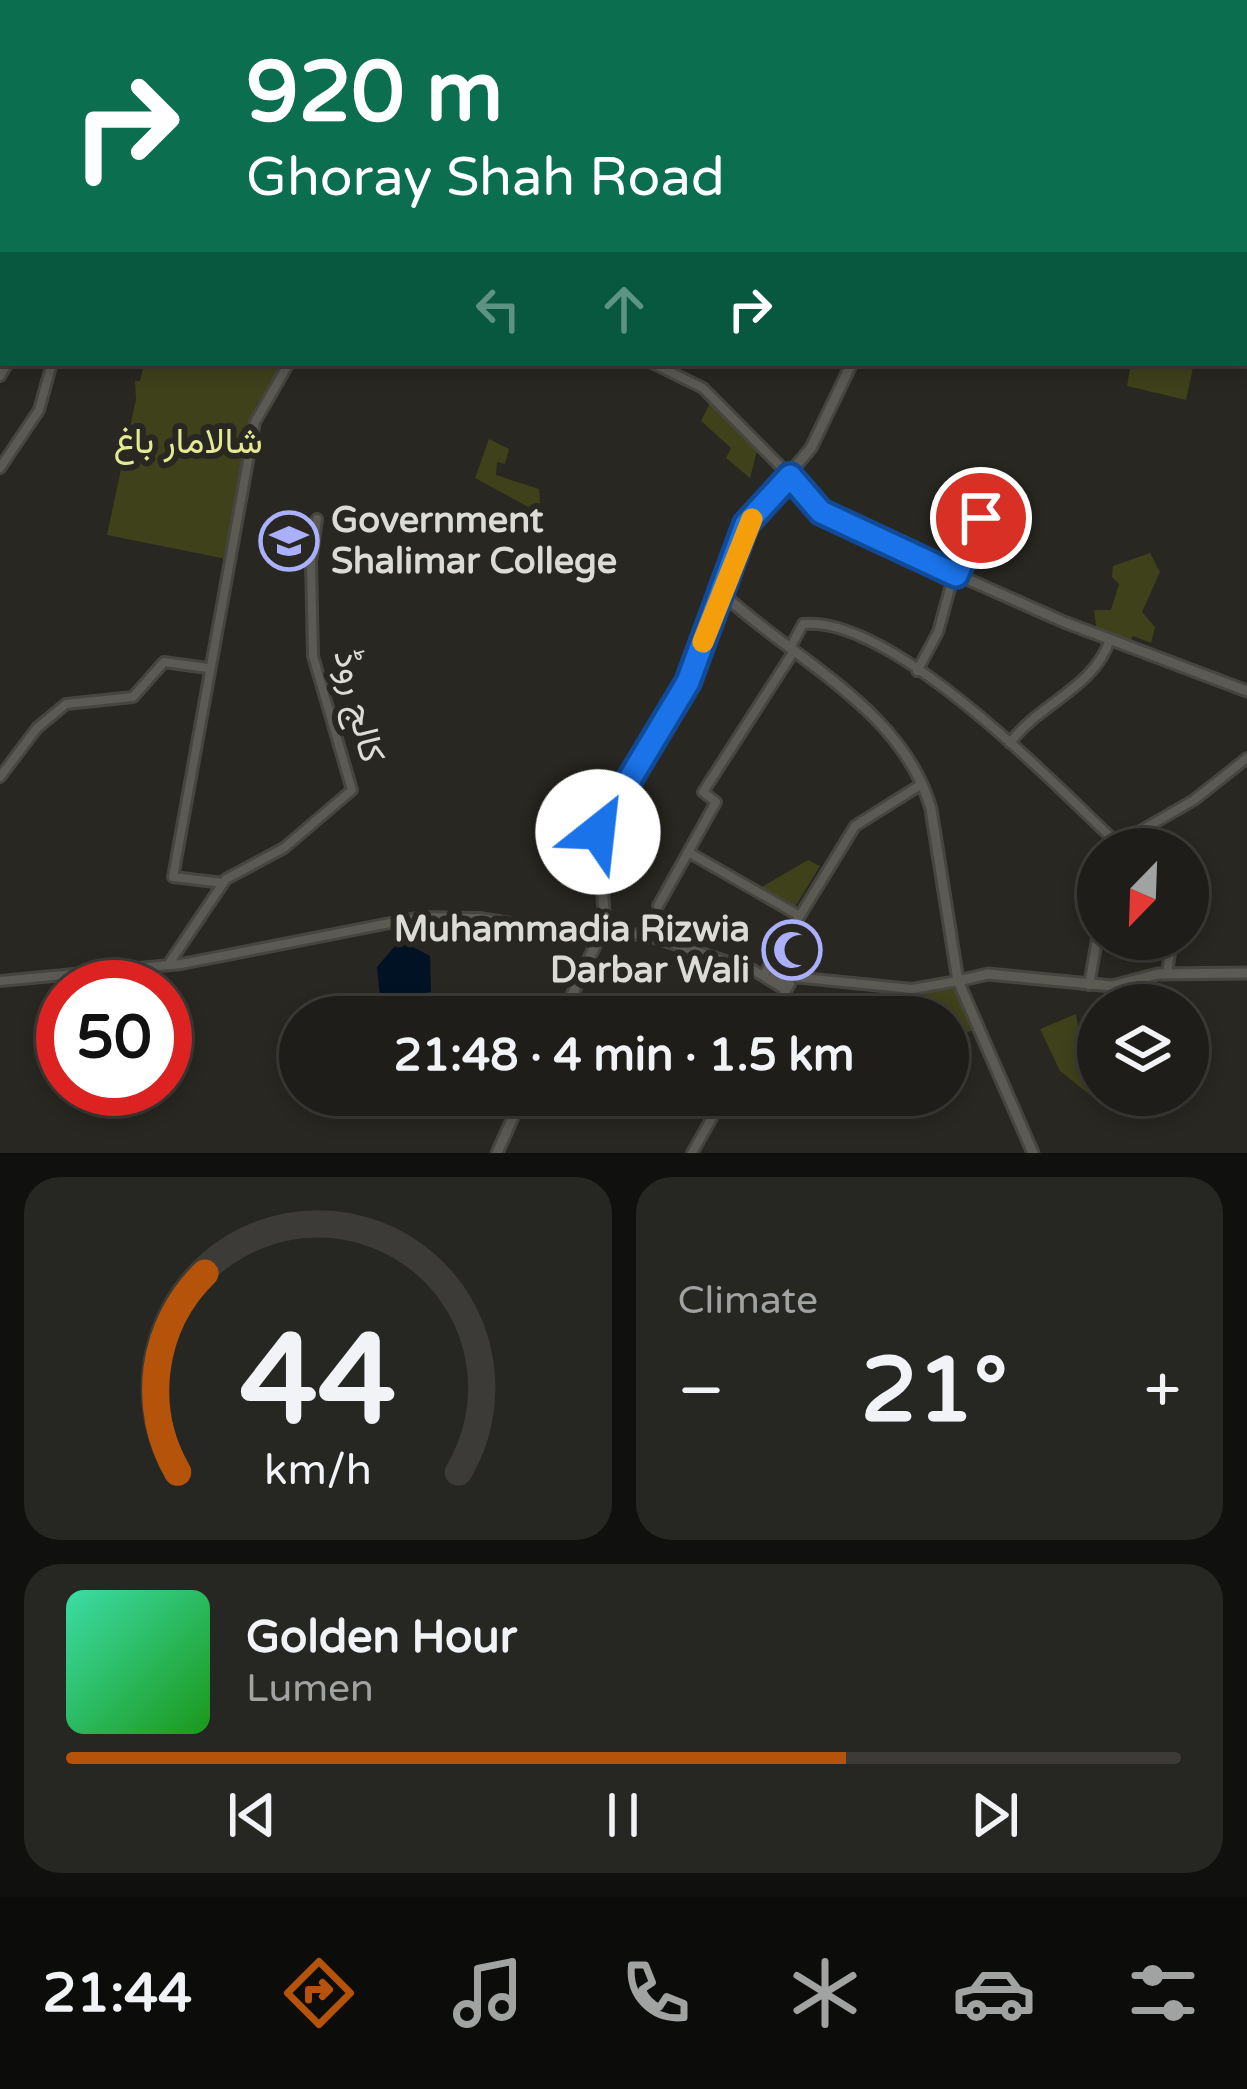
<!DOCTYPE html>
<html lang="en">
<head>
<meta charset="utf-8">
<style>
  body { margin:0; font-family:"Varela Round",Vazirmatn,sans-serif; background:#262622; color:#f1f3f6; height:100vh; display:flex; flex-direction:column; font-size:45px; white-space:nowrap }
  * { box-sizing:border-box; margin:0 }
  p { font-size:39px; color:#a1a2a2 }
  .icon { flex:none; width:66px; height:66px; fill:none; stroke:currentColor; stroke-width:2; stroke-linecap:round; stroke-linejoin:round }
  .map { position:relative; height:1153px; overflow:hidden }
  .details { display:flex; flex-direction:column; gap:24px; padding:24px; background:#10100e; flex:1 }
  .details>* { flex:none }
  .banner { position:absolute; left:0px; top:0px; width:1248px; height:366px; box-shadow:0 6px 18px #0003,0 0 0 3px #3c3b38; background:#0b6e4f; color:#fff; overflow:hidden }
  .needle { width:78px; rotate:203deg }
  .tools { position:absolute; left:1077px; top:828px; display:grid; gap:24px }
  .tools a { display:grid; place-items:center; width:132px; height:132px; border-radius:50%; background:#1e1d19; box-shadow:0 6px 18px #0003,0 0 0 3px #3c3b38; font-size:60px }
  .speed { position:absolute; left:36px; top:960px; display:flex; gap:24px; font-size:60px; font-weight:700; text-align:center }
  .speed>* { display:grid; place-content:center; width:156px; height:156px; border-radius:50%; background:#1e1d19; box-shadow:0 6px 18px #0003,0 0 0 3px #3c3b38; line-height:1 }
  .speed .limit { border:18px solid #d22; background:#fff; color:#111 }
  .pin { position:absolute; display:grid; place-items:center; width:102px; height:102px; color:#fff; margin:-51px; border:6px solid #fff; border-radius:50%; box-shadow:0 3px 12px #0007 }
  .me { position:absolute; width:132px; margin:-66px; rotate:29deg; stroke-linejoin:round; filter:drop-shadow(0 0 9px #0008) }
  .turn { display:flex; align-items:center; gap:42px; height:252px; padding:0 48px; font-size:54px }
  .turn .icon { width:156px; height:156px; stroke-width:2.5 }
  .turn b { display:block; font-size:84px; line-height:102px }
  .lanes { display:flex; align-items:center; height:114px; padding:0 48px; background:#0003; justify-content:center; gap:60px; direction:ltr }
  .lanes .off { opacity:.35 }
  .big { font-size:90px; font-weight:700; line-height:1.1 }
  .details .widget { flex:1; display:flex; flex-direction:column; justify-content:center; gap:18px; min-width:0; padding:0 42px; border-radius:36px; background:#262622 }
  .details .dial { align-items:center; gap:0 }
  .dial svg { height:312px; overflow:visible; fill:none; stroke:#3c3b38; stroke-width:7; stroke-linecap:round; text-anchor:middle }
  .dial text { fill:#f1f3f6; stroke:none }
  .song { display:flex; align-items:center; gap:36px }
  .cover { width:144px; height:144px; border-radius:18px; background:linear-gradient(135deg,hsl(160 70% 55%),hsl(120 70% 35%)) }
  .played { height:12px; border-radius:6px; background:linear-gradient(90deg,#b45309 70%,#3c3b38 70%) }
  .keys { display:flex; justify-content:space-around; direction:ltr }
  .heat { display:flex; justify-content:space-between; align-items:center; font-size:66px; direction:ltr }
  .details .tiles { flex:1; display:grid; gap:24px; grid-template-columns:1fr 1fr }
  .widget:last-child { grid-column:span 2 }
  .trip { position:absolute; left:279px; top:996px; width:690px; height:120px; border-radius:60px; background:#1e1d19; box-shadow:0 6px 18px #0003,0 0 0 3px #3c3b38; font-weight:700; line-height:120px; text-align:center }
  .tabs { display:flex; height:192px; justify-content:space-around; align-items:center; background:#0c0c0a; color:#a1a2a2 }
  .tabs .icon { width:84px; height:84px }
  .tabs .selected { color:#b45309 }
  .tabs b { font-size:54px; color:#f1f3f6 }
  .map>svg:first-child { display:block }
</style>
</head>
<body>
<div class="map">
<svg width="1247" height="1153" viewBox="0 0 1247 1153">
  <rect width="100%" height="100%" fill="#282721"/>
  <!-- green -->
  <path fill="#3f411b" d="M 144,363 L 286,363 L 256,405 L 226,559 L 107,535 L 136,399 L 135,381 L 140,381 Z
    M 1131,363 L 1194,363 L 1186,400 L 1127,386 Z
    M 710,403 L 758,447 L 750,478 L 726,458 L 731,448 L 701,421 Z
    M 489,439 L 509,449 L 505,464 L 497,462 L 496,475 L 539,489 L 541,514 L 475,478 Z
    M 1150,553 L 1160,572 L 1142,612 L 1155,627 L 1151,643 L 1133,636 L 1128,645 L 1097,633 L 1094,610 L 1111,610 L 1119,584 L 1112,577 L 1113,566 Z
    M 808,860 L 820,866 L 794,909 L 758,889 Z
    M 956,984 L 974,1030 L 956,1036 L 960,1053 L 948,1059 L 948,1017 L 922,1017 L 922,993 Z
    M 1076,1014 L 1078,1026 L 1090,1026 L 1094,1035 L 1098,1094 L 1090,1095 L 1060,1071 L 1040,1029 Z"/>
  <!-- water -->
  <path fill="#011225" d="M 400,940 L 430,956 L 431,992 L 404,998 L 405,1017 L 382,1017 L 377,967 Z"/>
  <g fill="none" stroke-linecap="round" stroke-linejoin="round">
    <!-- tertiary casing -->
    <g stroke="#464540" stroke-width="14">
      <path id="tertiary" d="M 796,0 L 799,3
        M 41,3 L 42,0
        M 531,3 L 532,0
        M 0,37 L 3,38
        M 1245,265 L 1247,266
        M 652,363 L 703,388 L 789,475
        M 0,376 L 8,363
        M 0,468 L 39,410 L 52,363
        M 956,575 L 993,490
        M 790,648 L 803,624 C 892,615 1052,782 1116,842
        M 917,671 L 938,632 L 954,574
        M 1010,743 C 1038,704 1095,688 1110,639
        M 0,777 L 37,728 L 66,704 L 133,697 L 164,662 L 207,668
        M 1109,849 L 1194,800 L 1247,758
        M 688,852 L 798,915
        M 1098,860 L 1090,891 L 1098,928
        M 223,883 L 173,877 L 255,422 L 289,363
        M 658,906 L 716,802 L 703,792 L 794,651
        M 168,965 L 226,879 L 284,848 L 352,790 L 313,656 L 311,562 L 317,519
        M 1167,973 L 1172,939
        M 774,975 L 912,989 L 958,981
        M 763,976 L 855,826 L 922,784
        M 0,981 L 181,964 L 421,917 L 479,918 L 602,937 L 643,934 L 753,970 L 786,990
        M 1089,985 L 1098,934
        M 770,1017 L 790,984 L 778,977
        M 685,1095 L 715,1113
        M 692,1153 L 725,1095"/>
    </g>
    <!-- secondary casing -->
    <g stroke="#464540" stroke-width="15">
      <path id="secondary" d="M 413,3 L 414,0
        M 1030,3 L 1033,0
        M 790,476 L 821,512 L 877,539 L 1064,622 L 1247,691
        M 722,593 C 792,659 903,709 931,809 L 958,981 L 1033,1153
        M 958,981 L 988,974 L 1112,986 L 1158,974 L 1247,973
        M 562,1017 L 605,924 L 598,831 L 603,818 L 688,682 L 747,524 L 811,448 L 852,363
        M 497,1153 L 523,1095"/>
    </g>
    <!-- primary casing -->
    <g stroke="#464540" stroke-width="16">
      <path id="primary" d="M 0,225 L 3,226
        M 1245,327 L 1247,327
        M 1245,335 L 1247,335"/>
    </g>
    <!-- tertiary -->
    <use href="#tertiary" stroke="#5b5a53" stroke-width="8"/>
    <!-- secondary -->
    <use href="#secondary" stroke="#5b5a53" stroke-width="9"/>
    <!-- primary -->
    <use href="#primary" stroke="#b8896f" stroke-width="10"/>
    <!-- rail casing -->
    <g stroke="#b0b0ab" stroke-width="8">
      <path id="rail" d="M 0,228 L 3,228
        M 1245,330 L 1247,331"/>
    </g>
    <!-- rail -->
    <use href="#rail" stroke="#282721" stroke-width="3" stroke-dasharray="9" stroke-linecap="butt"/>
  </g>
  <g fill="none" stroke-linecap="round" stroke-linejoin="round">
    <!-- route casing -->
    <g stroke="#114b97" stroke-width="30">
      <path id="route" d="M 598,832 L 688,682 L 746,524 L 790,476 L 821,512 L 956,575 L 981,518"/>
    </g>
    <!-- route -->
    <use href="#route" stroke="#1a73e8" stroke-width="21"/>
    <!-- slow -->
    <path stroke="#f59e0b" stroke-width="21" d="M 703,642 L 752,519"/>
  </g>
  <!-- icons -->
  <defs>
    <g id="university-ring" transform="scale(3)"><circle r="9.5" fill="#282721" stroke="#aab0fb" stroke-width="1.5"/><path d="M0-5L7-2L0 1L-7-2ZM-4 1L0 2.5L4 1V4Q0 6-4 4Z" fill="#aab0fb"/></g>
    <g id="mosque-ring" transform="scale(3)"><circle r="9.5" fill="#282721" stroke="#aab0fb" stroke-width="1.5"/><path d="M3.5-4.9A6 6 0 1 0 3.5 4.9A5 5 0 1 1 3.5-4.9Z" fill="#aab0fb"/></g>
  </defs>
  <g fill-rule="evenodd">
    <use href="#university-ring" x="289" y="541"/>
    <use href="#mosque-ring" x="792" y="950"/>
  </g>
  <g text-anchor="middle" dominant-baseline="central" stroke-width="12" stroke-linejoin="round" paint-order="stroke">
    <!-- park labels -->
    <g font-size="36" fill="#e4e993" stroke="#282721">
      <text x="188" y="441">شالامار باغ</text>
    </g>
    <!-- poi labels -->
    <g font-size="36" font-weight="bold" fill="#dbdbd7" stroke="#282721" text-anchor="start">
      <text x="331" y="520">Government<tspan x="331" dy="41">Shalimar College</tspan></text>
      <text x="750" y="929" text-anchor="end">Muhammadia Rizwia<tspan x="750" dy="41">Darbar Wali</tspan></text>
    </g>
    <!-- street labels -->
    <g font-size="36" fill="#dbdbd7" stroke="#282721">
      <text transform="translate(359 706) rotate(76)">کالج روڈ</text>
    </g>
  </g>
</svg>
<div class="tools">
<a><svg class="needle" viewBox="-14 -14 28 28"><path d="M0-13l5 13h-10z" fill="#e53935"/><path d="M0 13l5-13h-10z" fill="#a1a2a2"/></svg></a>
<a><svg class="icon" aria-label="layers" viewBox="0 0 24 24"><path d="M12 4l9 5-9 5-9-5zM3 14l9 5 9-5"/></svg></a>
</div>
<div class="speed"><div class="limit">50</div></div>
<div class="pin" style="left:981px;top:518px;background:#d93025"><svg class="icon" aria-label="arrive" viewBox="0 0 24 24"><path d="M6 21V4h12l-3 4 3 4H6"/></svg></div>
<svg class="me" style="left:598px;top:832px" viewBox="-20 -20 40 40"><circle r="19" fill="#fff"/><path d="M0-13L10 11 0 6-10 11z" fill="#1a73e8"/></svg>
<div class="trip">21:48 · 4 min · 1.5 km</div>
<div class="banner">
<div class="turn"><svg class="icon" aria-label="right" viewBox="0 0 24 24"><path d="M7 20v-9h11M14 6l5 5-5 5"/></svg><div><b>920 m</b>Ghoray Shah Road</div></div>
<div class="lanes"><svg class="icon off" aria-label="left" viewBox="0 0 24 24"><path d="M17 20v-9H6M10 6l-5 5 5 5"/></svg><svg class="icon off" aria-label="ahead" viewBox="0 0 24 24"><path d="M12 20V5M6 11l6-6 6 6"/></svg><svg class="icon" aria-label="right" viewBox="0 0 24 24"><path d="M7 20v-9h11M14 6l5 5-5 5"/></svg></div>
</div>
</div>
<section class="details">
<div class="tiles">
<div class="widget dial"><svg viewBox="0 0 100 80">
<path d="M14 69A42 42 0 1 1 86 69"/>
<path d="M14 69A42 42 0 0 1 21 18" stroke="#b45309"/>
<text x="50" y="56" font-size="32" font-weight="700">44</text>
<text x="50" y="72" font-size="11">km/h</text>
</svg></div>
<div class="widget"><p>Climate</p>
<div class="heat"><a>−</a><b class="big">21°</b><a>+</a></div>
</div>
<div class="widget">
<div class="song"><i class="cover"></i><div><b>Golden Hour</b><p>Lumen</p></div></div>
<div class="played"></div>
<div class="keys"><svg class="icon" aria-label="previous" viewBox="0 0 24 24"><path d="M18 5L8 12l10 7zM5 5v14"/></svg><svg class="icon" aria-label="pause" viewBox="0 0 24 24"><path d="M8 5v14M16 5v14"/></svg><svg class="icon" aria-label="next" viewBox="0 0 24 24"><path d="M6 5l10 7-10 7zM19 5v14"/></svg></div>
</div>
</div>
</section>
<nav class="tabs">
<b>21:44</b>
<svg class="icon selected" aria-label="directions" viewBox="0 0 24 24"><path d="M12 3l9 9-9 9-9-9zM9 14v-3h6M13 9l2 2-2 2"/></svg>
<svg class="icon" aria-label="music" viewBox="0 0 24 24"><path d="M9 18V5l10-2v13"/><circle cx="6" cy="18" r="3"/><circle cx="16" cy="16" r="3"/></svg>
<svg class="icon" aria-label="phone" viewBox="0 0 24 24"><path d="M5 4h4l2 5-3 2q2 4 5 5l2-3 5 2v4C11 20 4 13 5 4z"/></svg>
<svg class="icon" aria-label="climate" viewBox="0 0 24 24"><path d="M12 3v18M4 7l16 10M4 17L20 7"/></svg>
<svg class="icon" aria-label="car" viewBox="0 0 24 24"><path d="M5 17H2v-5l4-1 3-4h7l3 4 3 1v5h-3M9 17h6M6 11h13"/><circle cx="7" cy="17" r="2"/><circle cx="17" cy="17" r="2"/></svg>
<svg class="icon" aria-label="filters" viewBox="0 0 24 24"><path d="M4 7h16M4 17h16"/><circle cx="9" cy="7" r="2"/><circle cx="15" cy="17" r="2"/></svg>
</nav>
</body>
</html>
